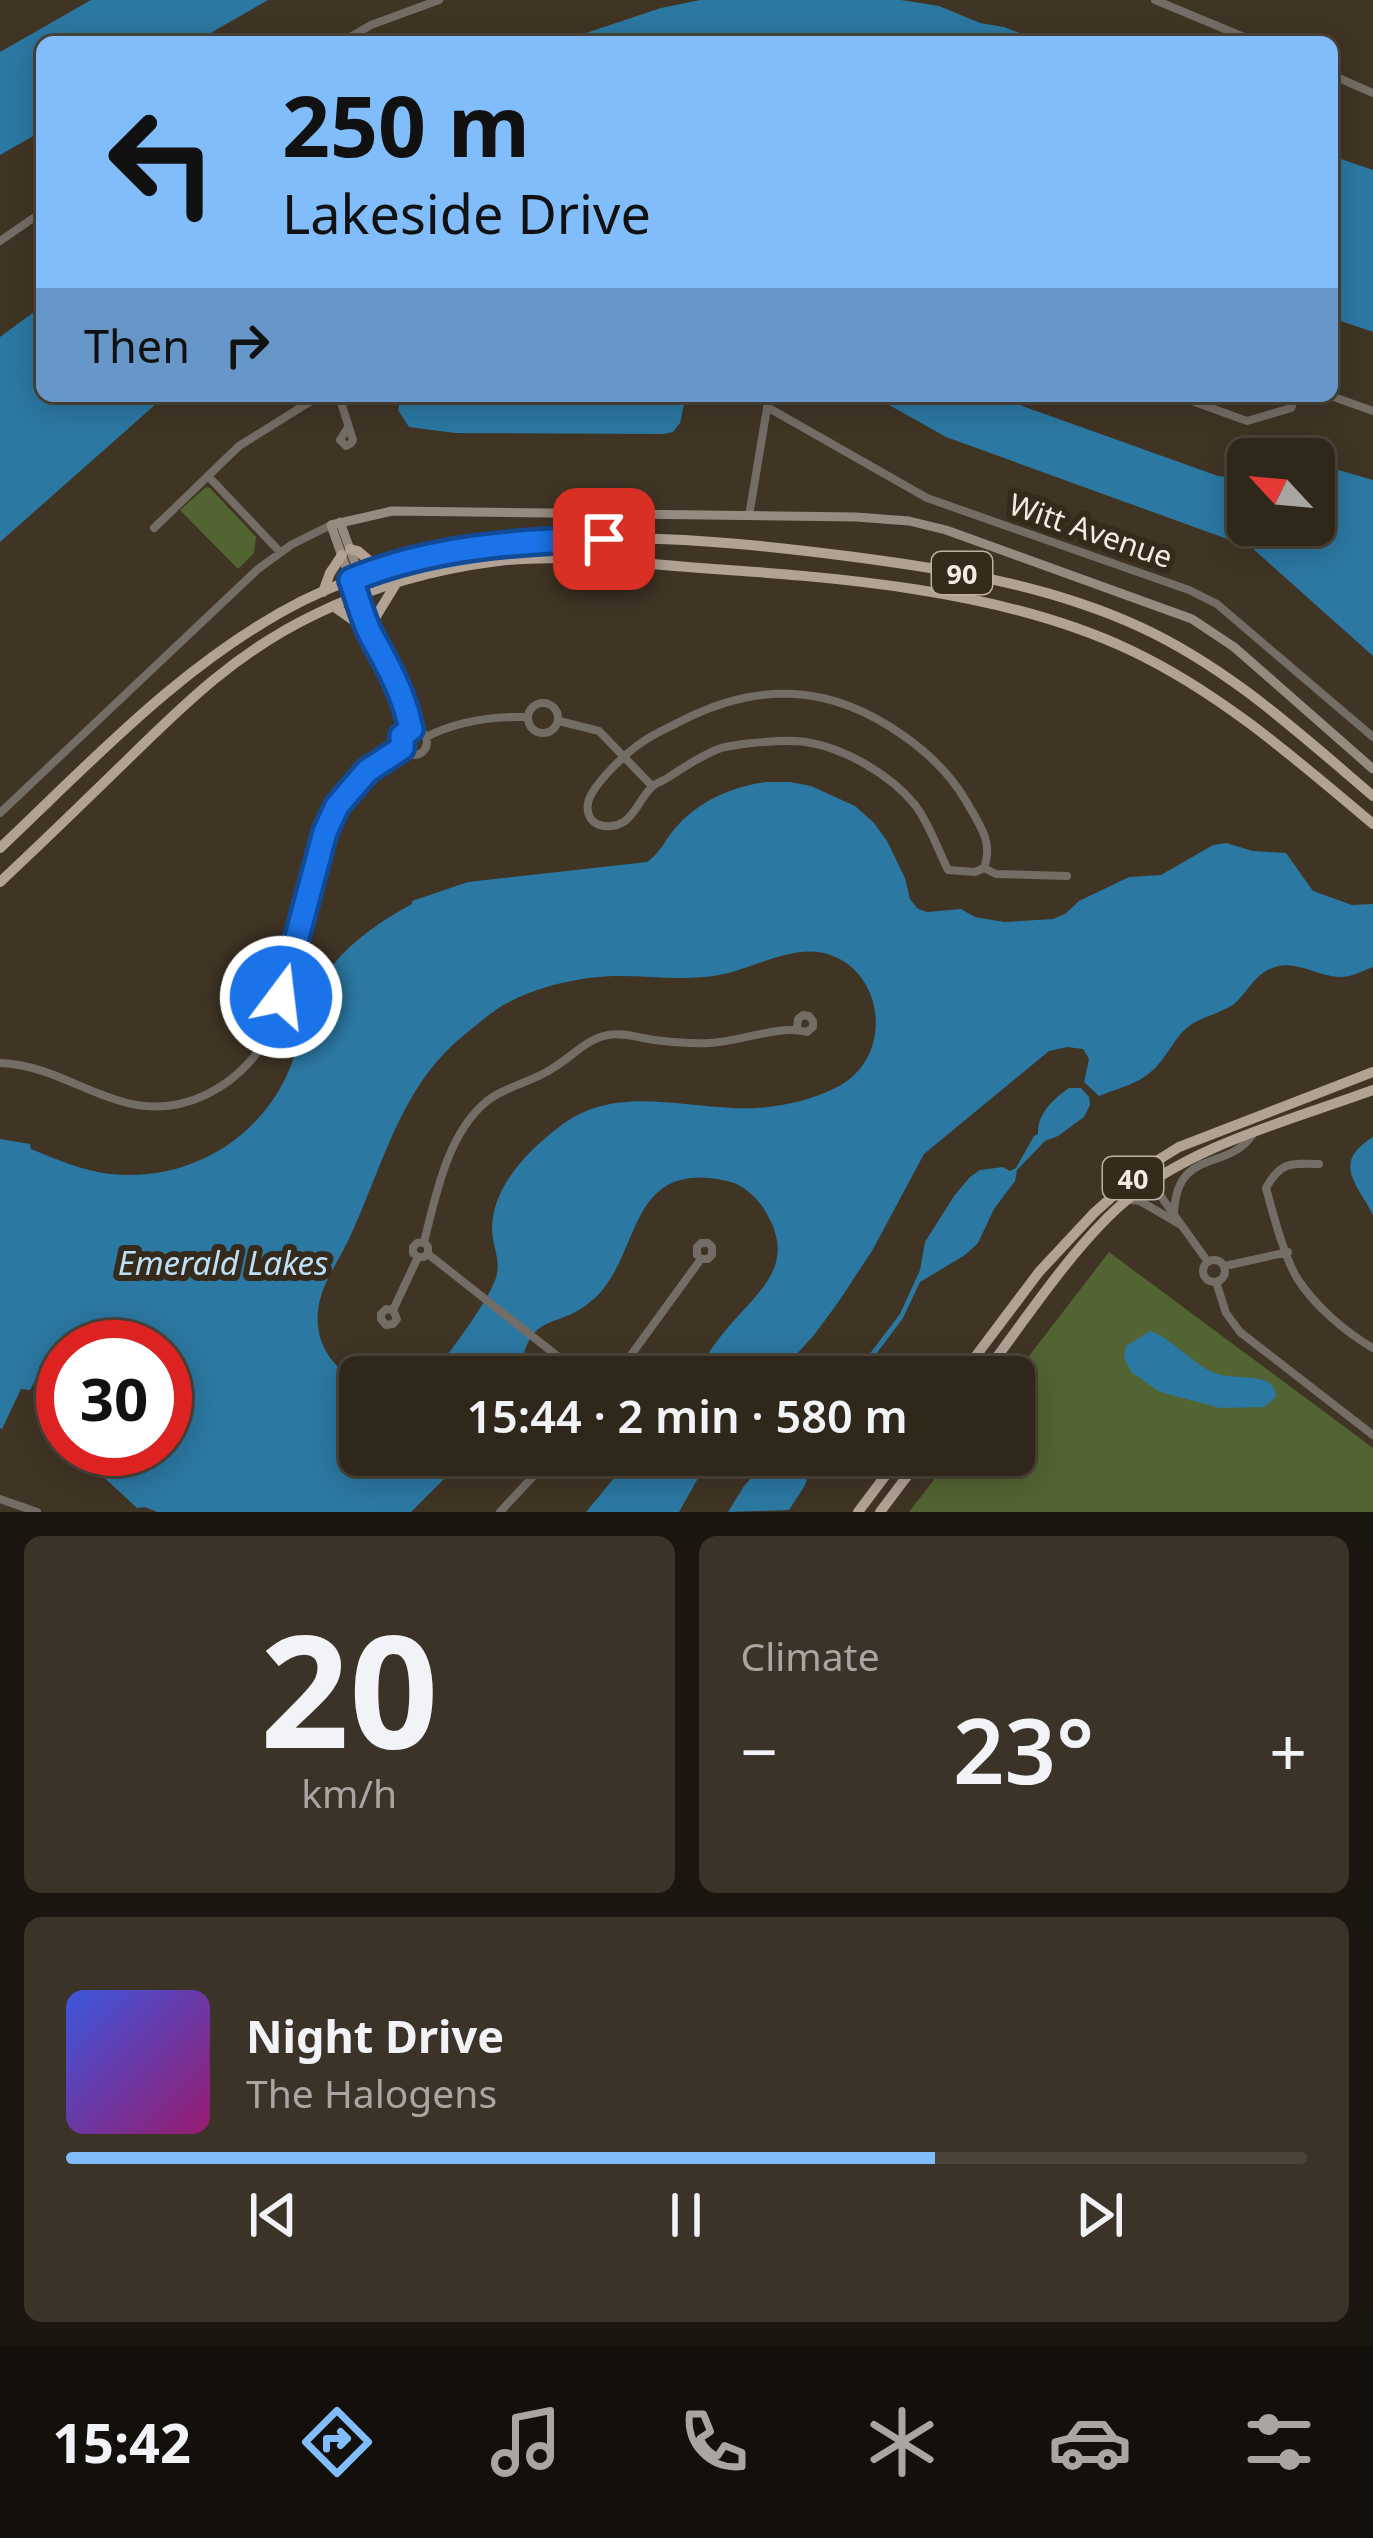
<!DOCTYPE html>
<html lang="en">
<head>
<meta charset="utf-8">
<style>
  body { margin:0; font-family:"Noto Sans",sans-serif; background:#3c3328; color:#f1f3f6; height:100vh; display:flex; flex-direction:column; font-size:45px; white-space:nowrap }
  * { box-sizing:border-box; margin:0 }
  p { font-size:39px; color:#a8a5a3 }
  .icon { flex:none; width:66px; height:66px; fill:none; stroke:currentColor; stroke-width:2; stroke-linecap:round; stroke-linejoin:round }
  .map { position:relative; height:1512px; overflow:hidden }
  .side { display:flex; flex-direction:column; gap:24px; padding:24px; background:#1a150f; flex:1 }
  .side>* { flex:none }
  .banner { position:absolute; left:36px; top:36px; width:1302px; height:366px; border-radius:18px; box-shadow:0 6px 30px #0003,0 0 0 3px #4b443a; background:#80bdfa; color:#111; overflow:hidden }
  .needle { width:78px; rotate:296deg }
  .fabs { position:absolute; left:1227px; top:438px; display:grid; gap:24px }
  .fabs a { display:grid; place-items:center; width:108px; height:108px; border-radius:18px; background:#30271b; box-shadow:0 6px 30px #0003,0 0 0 3px #4b443a; font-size:60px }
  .speed { position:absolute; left:36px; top:1320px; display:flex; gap:24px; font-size:60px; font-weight:700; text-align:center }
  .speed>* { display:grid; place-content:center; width:156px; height:156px; border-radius:50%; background:#30271b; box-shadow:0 6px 30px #0003,0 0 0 3px #4b443a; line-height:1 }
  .speed .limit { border:18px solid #d22; background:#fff; color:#111 }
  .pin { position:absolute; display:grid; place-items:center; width:102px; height:102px; color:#fff; margin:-51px; border-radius:24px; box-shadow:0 6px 18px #0006 }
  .me { position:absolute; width:132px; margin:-66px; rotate:15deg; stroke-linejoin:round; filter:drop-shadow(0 0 9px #0008) }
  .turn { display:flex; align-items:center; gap:42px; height:252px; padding:0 48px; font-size:54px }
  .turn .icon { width:156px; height:156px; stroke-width:2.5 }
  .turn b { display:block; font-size:84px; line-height:102px }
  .then { display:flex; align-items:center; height:114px; padding:0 48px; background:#0003; gap:24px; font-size:45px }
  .big { font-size:90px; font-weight:600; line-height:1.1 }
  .side .tile { flex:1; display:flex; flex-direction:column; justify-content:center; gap:18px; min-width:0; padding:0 42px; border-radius:18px; background:#3c3328 }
  .side .dial { align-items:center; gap:0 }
  .dial b { font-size:156px; line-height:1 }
  .song { display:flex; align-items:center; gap:36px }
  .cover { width:144px; height:144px; border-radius:18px; background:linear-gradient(135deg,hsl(230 70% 55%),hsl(320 70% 35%)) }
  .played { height:12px; border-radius:6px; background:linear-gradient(90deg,#80bdfa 70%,#4b443a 70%) }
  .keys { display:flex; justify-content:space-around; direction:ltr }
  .heat { display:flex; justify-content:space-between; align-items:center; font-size:66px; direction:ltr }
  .side .tiles { flex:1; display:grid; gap:24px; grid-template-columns:1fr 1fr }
  .tile:last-child { grid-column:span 2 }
  .trip { position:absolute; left:339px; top:1356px; width:696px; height:120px; border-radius:18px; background:#30271b; box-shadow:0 6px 30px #0003,0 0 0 3px #4b443a; font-weight:600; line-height:120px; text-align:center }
  .tabs { display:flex; height:192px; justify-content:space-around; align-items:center; background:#13100b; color:#a8a5a3 }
  .tabs .icon { width:84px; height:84px }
  .tabs .on { color:#80bdfa }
  .tabs b { font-size:54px; color:#f1f3f6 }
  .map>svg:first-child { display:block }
</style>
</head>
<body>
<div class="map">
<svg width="1373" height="1512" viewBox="0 0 1373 1512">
  <rect width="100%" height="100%" fill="#403424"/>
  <!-- green -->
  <path fill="#526432" d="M 206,487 L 210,488 L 256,537 L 254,553 L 238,569 L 180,510 Z
    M 1109,1252 L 1373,1448 L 1373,1512 L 909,1512 L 953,1455 L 1014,1455 L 1013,1377 Z"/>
  <!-- water -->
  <path fill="#2b78a2" d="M 91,0 L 268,0 L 195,42 L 42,42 L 42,131 L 0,155 L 0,52 Z
    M 700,0 L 901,0 L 939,6 L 980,23 L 1004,27 L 1043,42 L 559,42 L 661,8 Z
    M 1332,156 L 1373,170 L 1373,332 L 1332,318 Z
    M 42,306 L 42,396 L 165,396 L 0,542 L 0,337 Z
    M 401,396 L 686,396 L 680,423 L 673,432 L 664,434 L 455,433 L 409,427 L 398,410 Z
    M 873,396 L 994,396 L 1218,476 L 1248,479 L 1248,525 L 1314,525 L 1314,463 L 1373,480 L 1373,656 L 1252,548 L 946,437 Z
    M 765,782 L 790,782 L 811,786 L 855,806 L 874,823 L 887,841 L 905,878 L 910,899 L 918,909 L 927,912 L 961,909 L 975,917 L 1004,922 L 1053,919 L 1065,914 L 1079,901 L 1129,877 L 1161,875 L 1213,845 L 1226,843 L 1253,851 L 1286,853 L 1313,891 L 1352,905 L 1373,904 L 1373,967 C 1362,971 1350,978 1338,977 C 1312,975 1292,956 1266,971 C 1252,979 1246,994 1234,1004 C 1221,1013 1205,1016 1192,1024 C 1176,1034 1169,1054 1156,1067 C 1139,1085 1120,1087 1099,1096 L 1084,1082 L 1089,1059 L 1083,1049 L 1067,1047 L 1049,1051 L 924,1154 L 872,1251 L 837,1304 L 814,1335 L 776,1377 L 691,1377 C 704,1360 716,1341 730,1325 C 760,1290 796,1265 767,1214 C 760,1201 747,1188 734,1183 C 711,1176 684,1174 663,1188 C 631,1210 628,1266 596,1297 C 556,1335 530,1304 519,1377 L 427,1377 C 443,1364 495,1293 497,1273 C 500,1258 492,1244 492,1229 C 492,1186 529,1150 559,1127 C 612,1086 673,1106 733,1108 C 768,1110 807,1103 839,1086 C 894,1057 886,969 824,953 C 790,945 753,969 719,975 C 686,981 653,976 620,976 C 582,976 539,986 507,1003 C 489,1013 473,1028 457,1041 C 389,1101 377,1196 333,1269 C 314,1301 309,1339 339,1368 C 347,1375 350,1380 360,1382 L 360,1455 L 467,1456 L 411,1512 L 157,1512 L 145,1507 L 137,1508 L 97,1471 L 85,1471 L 74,1466 L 80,1449 L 165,1449 L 165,1347 L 63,1347 L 63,1379 L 40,1371 L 30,1390 L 21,1389 L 2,1429 L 0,1428 L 0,1139 L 30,1144 L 31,1149 C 55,1159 84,1171 110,1174 C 183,1182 254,1144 286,1077 C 303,1041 306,998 332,966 C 353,940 382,920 412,904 L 412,901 L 468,882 L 647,862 C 661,853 666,837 678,825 C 701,800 732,787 765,782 Z
    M 1069,1088 L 1081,1088 L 1089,1097 L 1090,1105 L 1084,1117 L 1058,1136 L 1045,1141 L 1017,1170 L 1015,1181 L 994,1209 L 978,1243 L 965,1255 L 920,1282 L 903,1318 L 859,1377 L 852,1377 L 900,1314 L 920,1270 L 925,1242 L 954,1196 L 970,1177 L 980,1170 L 1003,1167 L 1010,1171 L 1016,1168 L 1034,1136 L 1038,1134 C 1037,1114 1053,1099 1069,1088 Z
    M 1373,1137 L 1373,1215 C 1357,1183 1331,1163 1373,1137 Z
    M 1150,1331 C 1176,1340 1191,1365 1218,1374 C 1238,1381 1275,1370 1276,1397 L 1264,1407 L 1220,1408 L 1160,1392 L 1131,1372 L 1124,1358 L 1126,1346 Z
    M 633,1455 L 711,1455 L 679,1512 L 586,1512 Z
    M 772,1455 L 817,1455 L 804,1487 L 789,1510 L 728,1512 L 744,1486 Z"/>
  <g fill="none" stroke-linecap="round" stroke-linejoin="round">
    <!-- street -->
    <path stroke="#746d66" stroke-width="8" d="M 1155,0 L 1256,42
      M 342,42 L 371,25 L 439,0
      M 1332,75 L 1373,93
      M 0,241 L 42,212
      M 339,396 L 353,440 L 350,444 L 346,446 L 340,440 L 347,429
      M 1178,396 L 1247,421 L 1291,408 L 1296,396
      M 1331,396 L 1373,411
      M 767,407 L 927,498 L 1189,590 L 1217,604 L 1373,737
      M 208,476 L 280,552
      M 749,516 L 769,396
      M 154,528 L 239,446 L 319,396
      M 366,593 L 411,729
      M 356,596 L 370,632 L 381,650
      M528 718a15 15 0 1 1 30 0a15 15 0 1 1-30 0Z
      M 559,721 L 599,731 L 652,786
      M401 742a13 13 0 1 1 26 0a13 13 0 1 1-26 0Z
      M 426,737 C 458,721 493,716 528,717
      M 0,813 L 258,569 L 291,545 L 331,525
      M 984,868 C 994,842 979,824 966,801 C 951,775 928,753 904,736 C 831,684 760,681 681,721 C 668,728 653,734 641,743 C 626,753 591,786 588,803 C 584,826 609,832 625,821 C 637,812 642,795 653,786 C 657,782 664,781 669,777 C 684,767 699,757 716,750 C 724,746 734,746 743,744 C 763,742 786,739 806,742 C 845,748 891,775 915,805 C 929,823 938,850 948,870 L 975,872 L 984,868 L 996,874 L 1067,876
      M 0,1063 C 46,1065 75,1087 117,1100 C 180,1121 238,1088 270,1034 L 325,832 C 342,793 364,768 402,748
      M 1319,1164 C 1291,1163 1280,1162 1266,1188 C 1273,1214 1284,1256 1297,1278 C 1314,1305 1345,1332 1373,1348
      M 1142,1170 L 1208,1262
      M 1130,1200 L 1140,1201 L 1181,1225
      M 1174,1212 C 1178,1146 1227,1173 1253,1134
      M 424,1242 L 417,1243 L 413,1247 L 413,1253 L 418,1257 L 424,1257 L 428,1253 L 428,1247 L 424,1242 C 436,1195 447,1134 487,1101 C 506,1086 533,1082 553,1068 C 572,1057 586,1039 608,1035 C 623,1032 639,1038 654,1040 C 672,1042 691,1044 709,1043 C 741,1042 779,1024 807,1032 L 813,1027 L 813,1021 L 809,1016 L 803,1015 L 798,1019 L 797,1028
      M 428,1254 L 584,1377
      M1203 1271a11 11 0 1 1 22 0a11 11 0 1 1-22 0Z
      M 1225,1266 L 1288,1252
      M 1216,1282 L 1226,1313 L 1240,1332 L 1373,1435
      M 393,1310 L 386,1309 L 381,1314 L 381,1319 L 386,1325 L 393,1324 L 397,1319 L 393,1310 L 418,1257
      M 615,1377 L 701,1259 L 708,1259 L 712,1255 L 712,1247 L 708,1243 L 701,1243 L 697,1247 L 697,1255 L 701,1259
      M 0,1499 L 37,1512
      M 500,1512 L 553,1455"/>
    <!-- secondary -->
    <path stroke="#978b80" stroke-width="9" d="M 340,522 L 366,593
      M 356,596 L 331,525 L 392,511 L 856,517 L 909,521 L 946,530 L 1192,619 L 1234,647 L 1373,769"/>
    <!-- primary -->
    <path stroke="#b1a294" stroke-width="10" d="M 350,549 L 358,551 L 380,570
      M 323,592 L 330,573 L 342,555
      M 333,606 L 370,632
      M 375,618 L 397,582
      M 0,848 C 94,759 186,660 302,601 C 469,518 668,533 847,556 C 947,569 1045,584 1138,626 C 1228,667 1299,733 1373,796
      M 0,882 C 42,843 83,803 124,763 C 185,703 238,651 316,614 C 373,586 435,569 498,561 C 561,554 624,562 688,567 C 831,577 999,588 1130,650 C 1221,693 1297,760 1373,824
      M 960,1377 L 1039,1272 L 1094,1213 L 1142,1170 L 1179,1147 L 1373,1072
      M 982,1377 C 1024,1322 1071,1249 1122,1204 C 1190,1145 1289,1121 1373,1090
      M 858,1512 L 901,1455
      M 880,1512 L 923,1455"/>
  </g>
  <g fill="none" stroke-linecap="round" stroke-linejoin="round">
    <!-- route casing -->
    <g stroke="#114b97" stroke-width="30">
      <path id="route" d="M 281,997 L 325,832 L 337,806 L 367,771 L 402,748 L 402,736 L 411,729 C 404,695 389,667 372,637 C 363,620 358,599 351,580 C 431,547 518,541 604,539"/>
    </g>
    <!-- route -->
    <use href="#route" stroke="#1a73e8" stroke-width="21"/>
  </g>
  <g text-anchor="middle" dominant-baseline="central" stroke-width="12" stroke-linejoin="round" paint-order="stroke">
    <!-- shield labels -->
    <g fill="#362a1a" stroke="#bbb2a6" stroke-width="3">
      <rect x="932" y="552" width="60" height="42" rx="9"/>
      <rect x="1103" y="1157" width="60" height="42" rx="9"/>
    </g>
    <g font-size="27" font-weight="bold" fill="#f4ece2">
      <text x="962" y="573">90</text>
      <text x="1133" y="1178">40</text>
    </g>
    <!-- street labels -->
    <g font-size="30" fill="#f4ece2" stroke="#362a1a">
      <text transform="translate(1091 530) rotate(19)">Witt Avenue</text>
    </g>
    <!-- water labels -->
    <g font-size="33" font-style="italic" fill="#bce1f9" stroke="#362a1a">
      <text x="223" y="1262">Emerald Lakes</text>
    </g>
  </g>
</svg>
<div class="fabs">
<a><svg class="needle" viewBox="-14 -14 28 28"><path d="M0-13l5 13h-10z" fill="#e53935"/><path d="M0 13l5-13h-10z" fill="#a8a5a3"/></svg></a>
</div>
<div class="speed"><div class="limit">30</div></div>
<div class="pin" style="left:604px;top:539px;background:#d93025"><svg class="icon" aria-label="arrive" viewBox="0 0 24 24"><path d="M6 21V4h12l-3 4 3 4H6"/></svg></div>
<svg class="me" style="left:281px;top:997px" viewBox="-20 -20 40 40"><circle r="17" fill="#1a73e8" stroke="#fff" stroke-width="3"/><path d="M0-11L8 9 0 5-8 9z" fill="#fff"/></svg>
<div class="trip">15:44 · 2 min · 580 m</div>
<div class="banner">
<div class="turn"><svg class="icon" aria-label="left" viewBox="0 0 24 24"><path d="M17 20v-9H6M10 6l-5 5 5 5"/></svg><div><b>250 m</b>Lakeside Drive</div></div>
<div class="then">Then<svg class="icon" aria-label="right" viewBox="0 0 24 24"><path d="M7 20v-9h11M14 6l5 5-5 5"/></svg></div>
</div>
</div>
<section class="side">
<div class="tiles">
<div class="tile dial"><b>20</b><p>km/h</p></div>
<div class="tile"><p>Climate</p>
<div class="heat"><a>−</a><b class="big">23°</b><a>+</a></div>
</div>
<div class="tile">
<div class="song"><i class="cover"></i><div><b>Night Drive</b><p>The Halogens</p></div></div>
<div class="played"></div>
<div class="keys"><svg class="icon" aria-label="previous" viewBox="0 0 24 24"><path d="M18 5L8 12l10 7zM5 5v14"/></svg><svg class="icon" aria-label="pause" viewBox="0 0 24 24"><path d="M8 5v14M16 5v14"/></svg><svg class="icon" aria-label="next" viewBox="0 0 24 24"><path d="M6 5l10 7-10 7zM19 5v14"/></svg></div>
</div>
</div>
</section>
<nav class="tabs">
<b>15:42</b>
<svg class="icon on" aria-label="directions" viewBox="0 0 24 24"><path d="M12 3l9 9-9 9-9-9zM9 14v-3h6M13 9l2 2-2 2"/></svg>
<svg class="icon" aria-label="music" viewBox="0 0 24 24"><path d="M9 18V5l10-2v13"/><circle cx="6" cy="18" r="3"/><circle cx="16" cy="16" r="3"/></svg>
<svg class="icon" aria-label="phone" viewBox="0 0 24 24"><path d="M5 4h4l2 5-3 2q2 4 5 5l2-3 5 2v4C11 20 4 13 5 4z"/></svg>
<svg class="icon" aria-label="climate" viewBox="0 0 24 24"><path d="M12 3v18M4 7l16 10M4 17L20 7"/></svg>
<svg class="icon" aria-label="car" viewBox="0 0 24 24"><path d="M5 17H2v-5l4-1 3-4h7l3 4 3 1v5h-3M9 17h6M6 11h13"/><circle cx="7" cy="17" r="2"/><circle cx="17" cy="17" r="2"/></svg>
<svg class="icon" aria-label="filters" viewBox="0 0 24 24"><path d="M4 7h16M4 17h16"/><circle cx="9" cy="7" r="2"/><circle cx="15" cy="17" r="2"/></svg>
</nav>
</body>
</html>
